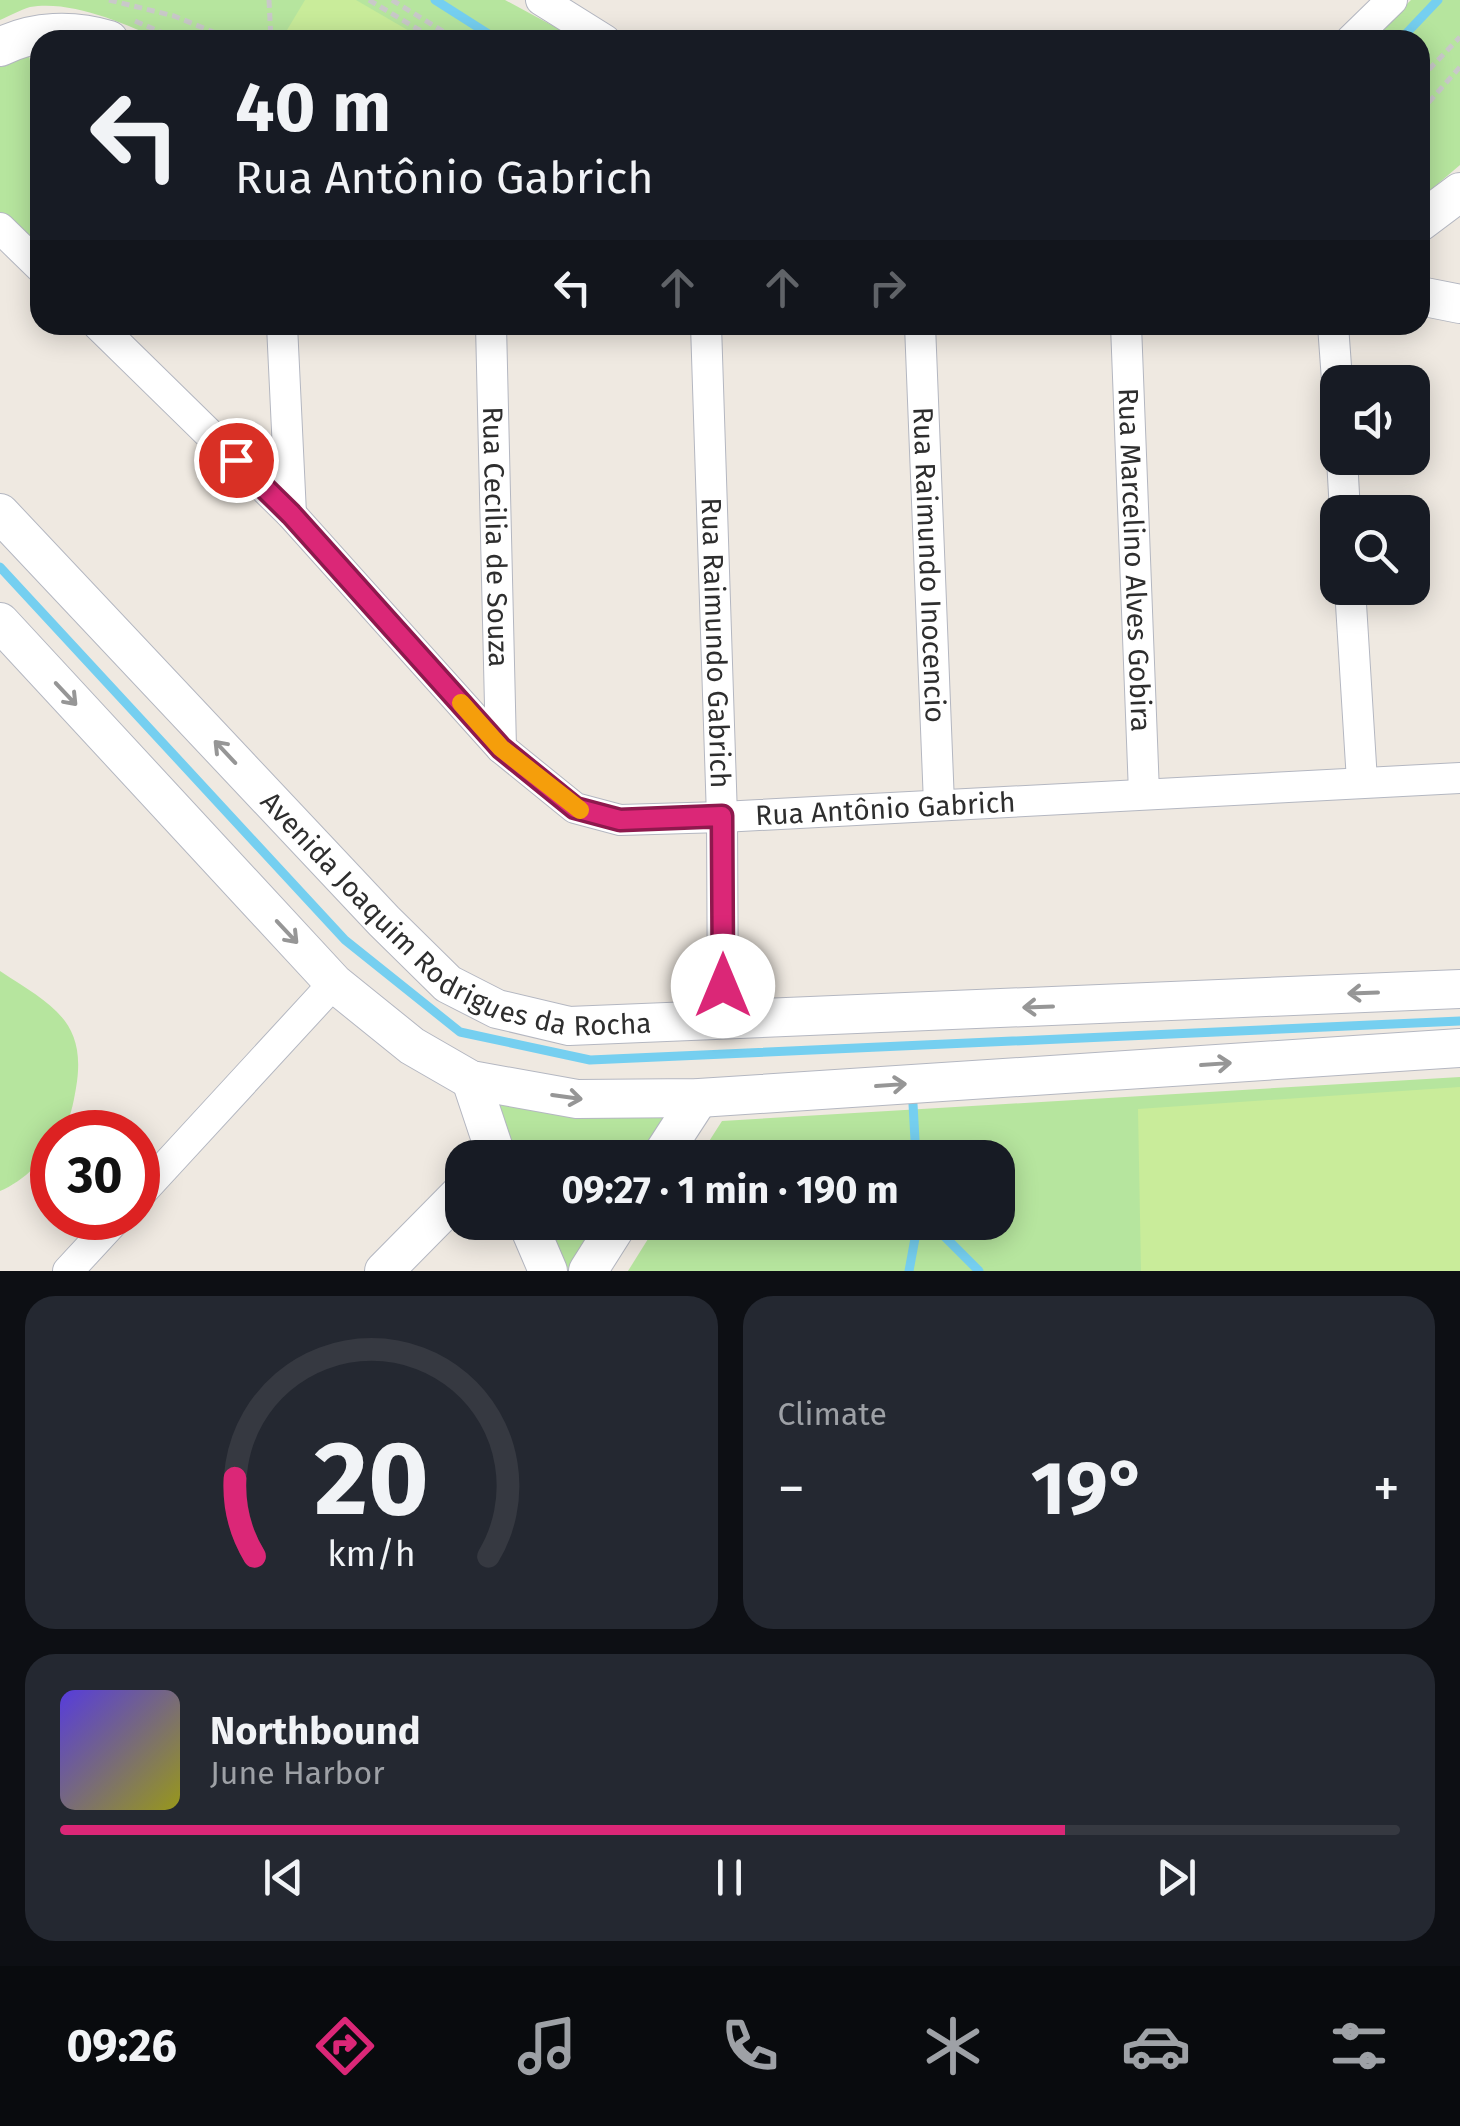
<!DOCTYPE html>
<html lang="en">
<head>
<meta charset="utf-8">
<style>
  body { margin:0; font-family:"Fira Sans",sans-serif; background:#242831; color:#f1f3f6; height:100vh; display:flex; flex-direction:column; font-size:38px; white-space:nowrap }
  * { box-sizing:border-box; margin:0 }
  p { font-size:32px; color:#9ea1a6 }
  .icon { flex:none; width:55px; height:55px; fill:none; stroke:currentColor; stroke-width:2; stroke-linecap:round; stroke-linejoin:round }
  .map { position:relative; height:1271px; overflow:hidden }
  .sheet { display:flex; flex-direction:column; gap:25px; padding:25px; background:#0d0f14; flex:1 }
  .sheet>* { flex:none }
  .hud { position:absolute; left:30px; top:30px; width:1400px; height:305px; border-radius:30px; box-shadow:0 5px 25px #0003; background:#171b24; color:#f1f3f6; overflow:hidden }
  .buttons { position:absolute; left:1320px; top:365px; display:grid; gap:20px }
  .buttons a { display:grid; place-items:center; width:110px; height:110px; border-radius:20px; background:#171b24; box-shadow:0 5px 25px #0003; font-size:50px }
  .speed { position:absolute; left:30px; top:1110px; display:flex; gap:20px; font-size:50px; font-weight:700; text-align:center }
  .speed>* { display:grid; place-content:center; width:130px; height:130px; border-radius:50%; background:#171b24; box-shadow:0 5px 25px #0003; line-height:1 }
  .speed .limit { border:15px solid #d22; background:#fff; color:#111 }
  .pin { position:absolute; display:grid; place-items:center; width:85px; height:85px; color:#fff; margin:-42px; border:5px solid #fff; border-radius:50%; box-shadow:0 2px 10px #0007 }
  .me { position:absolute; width:110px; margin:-55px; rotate:0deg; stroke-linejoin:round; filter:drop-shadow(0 0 8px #0008) }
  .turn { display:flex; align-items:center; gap:35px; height:210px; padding:0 40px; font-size:45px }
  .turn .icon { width:130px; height:130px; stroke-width:2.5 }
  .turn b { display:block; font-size:70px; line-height:85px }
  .lanes { display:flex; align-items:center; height:95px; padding:0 40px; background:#0003; justify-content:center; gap:50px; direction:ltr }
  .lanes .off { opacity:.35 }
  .big { font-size:75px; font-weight:700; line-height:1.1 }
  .sheet .tile { flex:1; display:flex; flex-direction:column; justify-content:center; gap:15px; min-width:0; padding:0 35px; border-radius:30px; background:#242831 }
  .sheet .dial { align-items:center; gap:0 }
  .dial svg { height:260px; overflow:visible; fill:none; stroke:#363941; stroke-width:7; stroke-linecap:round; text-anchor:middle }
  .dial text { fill:#f1f3f6; stroke:none }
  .song { display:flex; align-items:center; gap:30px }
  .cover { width:120px; height:120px; border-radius:15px; background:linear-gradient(135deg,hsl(250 70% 55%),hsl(60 70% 35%)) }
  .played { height:10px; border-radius:5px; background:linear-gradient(90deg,#db2777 75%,#363941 75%) }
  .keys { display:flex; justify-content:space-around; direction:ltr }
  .heat { display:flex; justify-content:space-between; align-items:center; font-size:55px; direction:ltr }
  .sheet .tiles { flex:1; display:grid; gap:25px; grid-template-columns:1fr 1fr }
  .tile:last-child { grid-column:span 2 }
  .trip { position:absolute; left:445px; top:1140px; width:570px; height:100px; border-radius:30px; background:#171b24; box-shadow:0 5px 25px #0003; font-weight:700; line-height:100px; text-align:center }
  .menu { display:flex; height:160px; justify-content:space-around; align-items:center; background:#090b0e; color:#9ea1a6 }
  .menu .icon { width:70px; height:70px }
  .menu .active { color:#db2777 }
  .menu b { font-size:45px; color:#f1f3f6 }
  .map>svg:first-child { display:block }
</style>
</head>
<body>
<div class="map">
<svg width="1460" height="1271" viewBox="0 0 1460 1271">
  <rect width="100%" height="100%" fill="#efe9e1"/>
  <!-- green -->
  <path fill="#b6e59e" d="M 0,0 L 505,0 L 579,40 L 161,40 C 124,23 71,0 30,7 C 20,10 9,16 0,20 Z
    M 1411,0 L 1460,0 L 1460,165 L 1420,199 L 1420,40 L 1370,40 Z
    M 27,41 L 40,128 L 40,259 L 0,219 L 0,54 Z
    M 0,971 C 49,1004 88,1019 76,1088 C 73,1105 71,1118 61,1132 L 52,1132 C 52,1157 22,1182 0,1191 Z
    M 1460,1077 L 1460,1271 L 628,1271 L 658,1223 L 998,1222 L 998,1158 L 699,1157 L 722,1121 Z
    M 487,1090 L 686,1105 L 649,1157 L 519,1157 Z
    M 546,1223 L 603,1223 L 569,1271 Z"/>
  <!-- pitch -->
  <path fill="#c9ec9a" d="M 305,0 L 356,0 L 423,39 L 293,40 L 284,35 Z
    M 1460,1087 L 1460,1271 L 1141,1271 L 1138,1109 Z"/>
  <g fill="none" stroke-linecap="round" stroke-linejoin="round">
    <!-- stream -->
    <path stroke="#75cff0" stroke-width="9" d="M 435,0 L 498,40
      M 1400,40 L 1438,0
      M 0,567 L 345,940 L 460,1032 L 590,1060 L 1460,1021
      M 913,1104 L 916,1158
      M 930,1222 L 979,1271
      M 909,1271 L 918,1222"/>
    <!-- minor casing -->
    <g stroke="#b4b7c1" stroke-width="32">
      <g id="minor">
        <path d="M 541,0 L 605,40"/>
        <path d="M 1351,40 L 1392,0"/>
        <path d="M 0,228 L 40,267"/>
        <path id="s1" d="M 98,325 L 291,514 L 501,748 L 575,808 L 620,820 L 722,817 L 1460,778"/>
        <path d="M 282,325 L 291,514"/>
        <path id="s2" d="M 491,325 L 501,748"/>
        <path id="s3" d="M 706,325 L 722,817 L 723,1020"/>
        <path id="s4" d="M 920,325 L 939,804"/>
        <path id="s5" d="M 1126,325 L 1144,793"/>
        <path d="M 1333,325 L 1338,394"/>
        <path d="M 1342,458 L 1345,512"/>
        <path d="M 1350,588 L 1362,781"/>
        <path d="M 138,1196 L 334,983"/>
        <path d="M 68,1271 L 117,1218"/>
      </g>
    </g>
    <!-- tertiary casing -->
    <g stroke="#b4b7c1" stroke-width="40">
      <g id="tertiary">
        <path d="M 0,47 C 34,30 73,29 109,40"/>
        <path d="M 1420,222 L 1460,192"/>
        <path d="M 1420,296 L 1460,304"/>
        <path id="s6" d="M 0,513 L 384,921 L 448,984 L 497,1009 L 569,1026 L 1460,989"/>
        <path d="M 0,622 L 334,983 L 412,1046 L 471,1080 L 577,1099 L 699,1098 L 1460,1048"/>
        <path d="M 471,1080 L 497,1158"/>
        <path d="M 660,1158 L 699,1098"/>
        <path d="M 527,1222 L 548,1271"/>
        <path d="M 384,1271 L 462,1192"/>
        <path d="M 588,1271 L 619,1222"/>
      </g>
    </g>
    <!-- path -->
    <path stroke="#c9c9c9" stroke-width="5" stroke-dasharray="8 5" stroke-linecap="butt" d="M 109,0 L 174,16 L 233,40
      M 269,0 L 271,40
      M 369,0 L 436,40
      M 392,0 L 457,40
      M 135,21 L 179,40
      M 1420,79 L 1460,37
      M 1420,112 L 1460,67"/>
    <!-- minor -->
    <use href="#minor" stroke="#fff" stroke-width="30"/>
    <!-- tertiary -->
    <use href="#tertiary" stroke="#fff" stroke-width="38"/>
  </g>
  <!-- one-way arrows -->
  <defs><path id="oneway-shaft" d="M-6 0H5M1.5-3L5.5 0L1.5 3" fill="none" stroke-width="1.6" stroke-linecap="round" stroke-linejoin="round" transform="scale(2.5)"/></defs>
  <g stroke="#969696">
    <use href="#oneway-shaft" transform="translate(66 694) rotate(47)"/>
    <use href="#oneway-shaft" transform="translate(225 752) rotate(-133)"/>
    <use href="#oneway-shaft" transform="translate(287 932) rotate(47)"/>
    <use href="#oneway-shaft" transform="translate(1363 993) rotate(178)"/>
    <use href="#oneway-shaft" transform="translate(1038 1007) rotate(178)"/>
    <use href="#oneway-shaft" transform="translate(1216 1064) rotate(-4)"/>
    <use href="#oneway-shaft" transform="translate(891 1085) rotate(-4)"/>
    <use href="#oneway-shaft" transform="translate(567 1097) rotate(8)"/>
  </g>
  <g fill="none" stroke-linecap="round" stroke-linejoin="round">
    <!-- route casing -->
    <g stroke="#8e194d" stroke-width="25">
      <path id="route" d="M 236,460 L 291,514 L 501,748 L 575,808 L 620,820 L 722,816 L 723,986"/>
    </g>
    <!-- route -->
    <use href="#route" stroke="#db2777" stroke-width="18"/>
    <!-- slow -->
    <path stroke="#f59e0b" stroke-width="18" d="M 461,703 L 501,748 L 580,810"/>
  </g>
  <g text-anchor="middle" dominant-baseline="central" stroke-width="9" stroke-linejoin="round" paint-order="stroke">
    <!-- street labels -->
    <g font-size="28" fill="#2e2e2e" stroke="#fff">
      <text stroke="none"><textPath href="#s2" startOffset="212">Rua Cecilia de Souza</textPath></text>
      <text stroke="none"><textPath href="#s5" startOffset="235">Rua Marcelino Alves Gobira</textPath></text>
      <text stroke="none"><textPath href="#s4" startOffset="240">Rua Raimundo Inocencio</textPath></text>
      <text stroke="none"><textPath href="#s3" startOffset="318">Rua Raimundo Gabrich</textPath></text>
      <text stroke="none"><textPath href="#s1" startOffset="992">Rua Antônio Gabrich</textPath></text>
      <text stroke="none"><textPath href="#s6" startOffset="625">Avenida Joaquim Rodrigues da Rocha</textPath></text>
    </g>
  </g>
</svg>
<div class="buttons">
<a><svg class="icon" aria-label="sound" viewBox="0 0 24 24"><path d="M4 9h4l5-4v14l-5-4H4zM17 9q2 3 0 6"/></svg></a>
<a><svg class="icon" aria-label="search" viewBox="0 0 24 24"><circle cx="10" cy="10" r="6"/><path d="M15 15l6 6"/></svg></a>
</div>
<div class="speed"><div class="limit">30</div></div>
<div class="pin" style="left:236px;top:460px;background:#d93025"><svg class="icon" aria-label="arrive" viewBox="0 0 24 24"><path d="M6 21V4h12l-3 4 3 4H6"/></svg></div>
<svg class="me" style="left:723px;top:986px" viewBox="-20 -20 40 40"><circle r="19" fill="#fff"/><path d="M0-13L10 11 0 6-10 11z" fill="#db2777"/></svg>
<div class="trip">09:27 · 1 min · 190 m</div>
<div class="hud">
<div class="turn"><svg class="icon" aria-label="left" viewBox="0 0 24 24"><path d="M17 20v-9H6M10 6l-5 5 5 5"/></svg><div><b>40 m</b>Rua Antônio Gabrich</div></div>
<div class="lanes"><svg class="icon" aria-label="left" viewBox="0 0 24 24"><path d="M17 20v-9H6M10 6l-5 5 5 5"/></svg><svg class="icon off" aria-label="ahead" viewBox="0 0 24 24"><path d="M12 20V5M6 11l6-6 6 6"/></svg><svg class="icon off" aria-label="ahead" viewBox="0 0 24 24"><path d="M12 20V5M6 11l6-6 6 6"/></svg><svg class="icon off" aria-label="right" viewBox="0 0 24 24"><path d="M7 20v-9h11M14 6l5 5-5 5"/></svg></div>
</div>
</div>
<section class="sheet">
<div class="tiles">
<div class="tile dial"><svg viewBox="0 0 100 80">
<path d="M14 69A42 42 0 1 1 86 69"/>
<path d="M14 69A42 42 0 0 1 8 45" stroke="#db2777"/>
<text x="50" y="56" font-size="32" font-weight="700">20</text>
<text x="50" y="72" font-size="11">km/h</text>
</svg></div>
<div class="tile"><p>Climate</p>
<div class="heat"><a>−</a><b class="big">19°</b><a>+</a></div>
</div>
<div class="tile">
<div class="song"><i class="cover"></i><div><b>Northbound</b><p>June Harbor</p></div></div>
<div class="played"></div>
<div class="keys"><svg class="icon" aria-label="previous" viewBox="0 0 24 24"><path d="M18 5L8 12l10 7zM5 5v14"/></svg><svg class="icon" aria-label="pause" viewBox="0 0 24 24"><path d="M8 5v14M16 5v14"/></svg><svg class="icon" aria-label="next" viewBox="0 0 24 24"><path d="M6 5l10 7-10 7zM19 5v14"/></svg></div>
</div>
</div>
</section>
<nav class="menu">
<b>09:26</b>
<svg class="icon active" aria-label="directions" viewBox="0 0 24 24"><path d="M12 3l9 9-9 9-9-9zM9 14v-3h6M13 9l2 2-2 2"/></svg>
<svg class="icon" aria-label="music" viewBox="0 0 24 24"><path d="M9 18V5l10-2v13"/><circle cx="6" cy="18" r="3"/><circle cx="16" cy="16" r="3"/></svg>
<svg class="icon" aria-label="phone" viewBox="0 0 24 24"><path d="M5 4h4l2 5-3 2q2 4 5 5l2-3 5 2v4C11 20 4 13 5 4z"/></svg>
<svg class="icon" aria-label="climate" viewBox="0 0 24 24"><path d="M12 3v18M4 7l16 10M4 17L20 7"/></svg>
<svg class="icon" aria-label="car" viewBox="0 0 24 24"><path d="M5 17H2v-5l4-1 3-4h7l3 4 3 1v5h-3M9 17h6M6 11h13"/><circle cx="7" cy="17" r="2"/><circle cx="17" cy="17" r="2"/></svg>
<svg class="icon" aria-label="filters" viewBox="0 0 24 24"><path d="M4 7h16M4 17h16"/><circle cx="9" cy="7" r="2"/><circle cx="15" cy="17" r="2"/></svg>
</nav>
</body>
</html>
